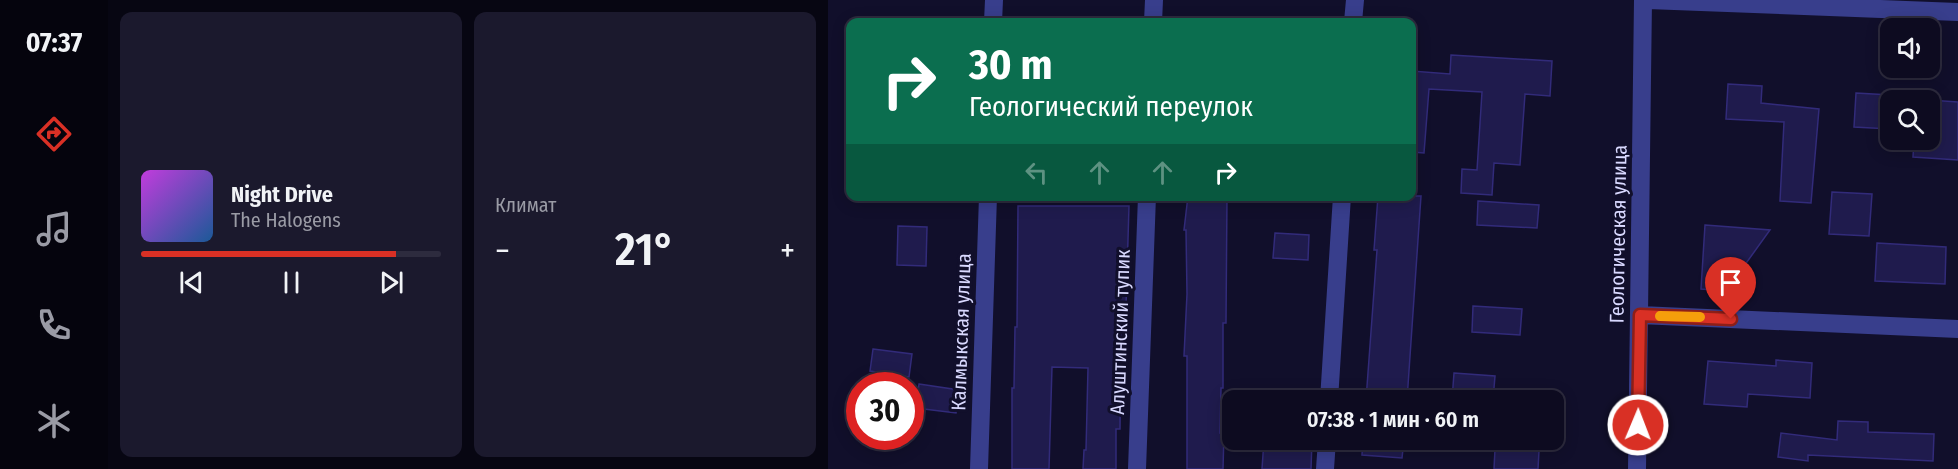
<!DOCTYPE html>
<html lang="ru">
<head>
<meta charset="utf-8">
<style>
  body { margin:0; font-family:"Fira Sans Condensed",sans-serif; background:#1b192d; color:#f1f3f6; height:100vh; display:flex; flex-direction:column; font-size:22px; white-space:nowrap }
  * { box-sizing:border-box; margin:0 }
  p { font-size:20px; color:#9a9ba5 }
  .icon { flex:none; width:33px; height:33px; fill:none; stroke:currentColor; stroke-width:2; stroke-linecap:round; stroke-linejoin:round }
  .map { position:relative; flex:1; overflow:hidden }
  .drawer { display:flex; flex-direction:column; gap:12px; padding:12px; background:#070612; width:720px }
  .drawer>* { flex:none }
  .banner { position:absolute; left:18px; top:18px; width:570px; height:183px; border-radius:12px; box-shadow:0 3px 15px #0003,0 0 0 2px #2d2b3e; background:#0b6e4f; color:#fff; overflow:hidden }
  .buttons { position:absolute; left:1052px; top:18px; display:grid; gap:12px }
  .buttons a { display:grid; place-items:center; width:60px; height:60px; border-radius:12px; background:#0d0b20; box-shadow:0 3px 15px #0003,0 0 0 2px #2d2b3e; font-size:30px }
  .speed { position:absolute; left:18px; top:372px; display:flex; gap:12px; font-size:30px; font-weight:700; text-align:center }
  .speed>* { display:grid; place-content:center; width:78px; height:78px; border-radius:50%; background:#0d0b20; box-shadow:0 3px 15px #0003,0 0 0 2px #2d2b3e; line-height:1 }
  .speed .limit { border:9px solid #d22; background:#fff; color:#111 }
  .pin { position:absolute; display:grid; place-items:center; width:51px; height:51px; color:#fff; margin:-62px -26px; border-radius:50% 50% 50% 0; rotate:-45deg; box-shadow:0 0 6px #0007 }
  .pin .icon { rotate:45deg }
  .me { position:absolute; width:66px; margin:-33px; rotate:1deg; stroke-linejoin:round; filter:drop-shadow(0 0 4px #0008) }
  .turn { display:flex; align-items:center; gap:21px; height:126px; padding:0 24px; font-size:27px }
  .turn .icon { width:78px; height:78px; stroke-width:2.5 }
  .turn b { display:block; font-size:42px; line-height:51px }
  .lanes { display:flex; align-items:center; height:57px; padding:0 24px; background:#0003; justify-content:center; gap:30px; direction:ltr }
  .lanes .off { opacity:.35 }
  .big { font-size:45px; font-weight:600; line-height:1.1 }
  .drawer .tile { flex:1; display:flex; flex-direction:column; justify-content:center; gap:9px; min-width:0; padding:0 21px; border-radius:12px; background:#1b192d }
  .song { display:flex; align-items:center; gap:18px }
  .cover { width:72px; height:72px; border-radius:9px; background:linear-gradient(135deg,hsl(290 70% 55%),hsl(210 70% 35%)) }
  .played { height:6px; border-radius:3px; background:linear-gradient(90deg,#d93025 85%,#2d2b3e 85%) }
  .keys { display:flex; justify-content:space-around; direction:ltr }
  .heat { display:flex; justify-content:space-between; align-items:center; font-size:33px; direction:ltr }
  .drawer .tiles { flex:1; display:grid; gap:12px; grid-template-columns:repeat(2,1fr) }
  .trip { position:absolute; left:394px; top:390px; width:342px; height:60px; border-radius:12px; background:#0d0b20; box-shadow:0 3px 15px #0003,0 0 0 2px #2d2b3e; font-weight:600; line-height:60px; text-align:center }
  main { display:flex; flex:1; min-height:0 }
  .menu { display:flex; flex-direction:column; width:108px; justify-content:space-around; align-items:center; background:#05040d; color:#9a9ba5 }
  .menu .icon { width:42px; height:42px }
  .menu .active { color:#d93025 }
  .menu b { font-size:27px; color:#f1f3f6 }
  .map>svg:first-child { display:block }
</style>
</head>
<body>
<main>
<nav class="menu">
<b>07:37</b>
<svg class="icon active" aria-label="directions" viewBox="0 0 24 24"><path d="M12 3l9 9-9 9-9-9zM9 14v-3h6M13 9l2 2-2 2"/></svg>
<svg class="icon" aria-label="music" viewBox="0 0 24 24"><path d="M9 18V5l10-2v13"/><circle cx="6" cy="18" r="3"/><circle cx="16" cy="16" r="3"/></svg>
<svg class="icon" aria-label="phone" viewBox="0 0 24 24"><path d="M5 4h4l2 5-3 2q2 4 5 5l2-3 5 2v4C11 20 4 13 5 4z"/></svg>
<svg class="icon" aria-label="climate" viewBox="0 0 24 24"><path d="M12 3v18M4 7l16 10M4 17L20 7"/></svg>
</nav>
<section class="drawer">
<div class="tiles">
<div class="tile">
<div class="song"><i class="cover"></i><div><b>Night Drive</b><p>The Halogens</p></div></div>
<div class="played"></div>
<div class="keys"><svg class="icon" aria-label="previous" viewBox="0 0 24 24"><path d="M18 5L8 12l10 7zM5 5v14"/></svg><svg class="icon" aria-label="pause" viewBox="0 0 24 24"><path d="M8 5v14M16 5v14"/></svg><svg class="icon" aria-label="next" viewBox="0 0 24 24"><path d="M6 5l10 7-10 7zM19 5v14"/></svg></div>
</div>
<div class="tile"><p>Климат</p>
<div class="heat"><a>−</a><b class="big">21°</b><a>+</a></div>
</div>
</div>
</section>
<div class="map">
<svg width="1130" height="469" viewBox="0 0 1130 469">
  <rect width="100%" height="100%" fill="#110f2b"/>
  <!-- building -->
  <path fill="#1f1b4d" stroke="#322b7a" stroke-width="1.5" d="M 623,55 L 724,61 L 722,96 L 697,94 L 692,165 L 666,163 L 664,195 L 633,193 L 634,169 L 649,170 L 654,92 L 601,89 L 596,153 L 584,152 L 584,71 L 622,74 Z
    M 900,84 L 934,86 L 933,103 L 991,109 L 983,203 L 952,201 L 956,122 L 898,119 Z
    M 1028,93 L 1062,95 L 1062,129 L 1026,127 Z
    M 1101,100 L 1130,102 L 1130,160 L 1085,157 L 1086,140 L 1101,140 Z
    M 1004,192 L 1044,194 L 1041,236 L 1001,234 Z
    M 360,196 L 399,196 L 398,323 L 395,323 L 395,388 L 393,388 L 392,433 L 396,433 L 395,469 L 359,469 L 359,356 L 356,356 L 359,294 L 358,230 L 356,230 Z
    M 550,196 L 593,196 L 579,400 L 538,400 L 549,250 L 546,250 Z
    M 650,201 L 711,205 L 709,228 L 649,225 Z
    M 190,206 L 301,206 L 298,307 L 293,307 L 292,429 L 288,429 L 288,469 L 255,469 L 256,450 L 258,450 L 260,368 L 224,367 L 221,469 L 184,469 L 184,388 L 186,388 L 187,327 L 189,327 Z
    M 877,225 L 942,230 L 898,291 L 873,289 Z
    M 70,226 L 99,227 L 98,266 L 69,265 Z
    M 447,233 L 481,235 L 480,260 L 445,258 Z
    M 1049,243 L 1118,247 L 1117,284 L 1047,281 Z
    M 645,306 L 694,309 L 692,335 L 644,332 Z
    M 45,349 L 84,354 L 81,377 L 42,371 Z
    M 948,360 L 984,363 L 982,398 L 920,394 L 919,407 L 876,404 L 880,361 L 948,366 Z
    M 626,373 L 667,376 L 665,400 L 624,400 Z
    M 91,384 L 131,390 L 128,413 L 88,408 Z
    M 1010,421 L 1040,422 L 1040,432 L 1106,434 L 1105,461 L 980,455 L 980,461 L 950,457 L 953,433 L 1009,440 Z
    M 436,440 L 484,440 L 483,469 L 434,469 Z
    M 535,440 L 576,440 L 574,458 L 534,455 Z
    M 667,449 L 711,451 L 710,469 L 666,469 Z"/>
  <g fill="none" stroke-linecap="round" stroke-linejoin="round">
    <!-- minor -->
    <path stroke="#383e8c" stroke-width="18" d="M 820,0 L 1130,12
      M 165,22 L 166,0
      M 325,22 L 326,0
      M 525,22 L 527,0
      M 812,315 L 1130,329
      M 501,400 L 514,196
      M 151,469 L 160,196
      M 309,469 L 319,196
      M 497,469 L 499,440
      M 809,469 L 815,0"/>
  </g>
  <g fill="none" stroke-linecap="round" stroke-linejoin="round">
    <!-- route casing -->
    <g stroke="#8d1f18" stroke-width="15">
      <path id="route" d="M 810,425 L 812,315 L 903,319"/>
    </g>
    <!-- route -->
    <use href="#route" stroke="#d93025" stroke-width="10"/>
    <!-- slow -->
    <path stroke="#f59e0b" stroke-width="10" d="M 832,316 L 872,317"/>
  </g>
  <g text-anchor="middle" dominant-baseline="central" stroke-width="6" stroke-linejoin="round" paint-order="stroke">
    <!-- street labels -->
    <g font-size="20" fill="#d9d9ff" stroke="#110f2b">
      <text transform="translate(790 234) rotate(-89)">Геологическая улица</text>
      <text transform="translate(133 332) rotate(-88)">Калмыкская улица</text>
      <text transform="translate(292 332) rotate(-88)">Алуштинский тупик</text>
    </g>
  </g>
</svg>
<div class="buttons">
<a><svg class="icon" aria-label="sound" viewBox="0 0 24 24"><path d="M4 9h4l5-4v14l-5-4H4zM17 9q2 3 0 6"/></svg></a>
<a><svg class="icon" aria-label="search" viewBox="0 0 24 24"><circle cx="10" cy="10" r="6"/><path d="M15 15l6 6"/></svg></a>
</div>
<div class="speed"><div class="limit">30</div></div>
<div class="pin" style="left:903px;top:319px;background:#d93025"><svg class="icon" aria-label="arrive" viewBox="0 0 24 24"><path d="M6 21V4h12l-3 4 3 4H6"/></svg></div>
<svg class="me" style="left:810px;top:425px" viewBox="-20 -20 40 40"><circle r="17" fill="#d93025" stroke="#fff" stroke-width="3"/><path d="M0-11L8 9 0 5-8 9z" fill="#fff"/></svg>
<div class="trip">07:38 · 1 мин · 60 m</div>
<div class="banner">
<div class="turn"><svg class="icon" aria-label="right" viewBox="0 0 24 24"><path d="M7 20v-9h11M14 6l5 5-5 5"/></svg><div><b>30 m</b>Геологический переулок</div></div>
<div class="lanes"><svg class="icon off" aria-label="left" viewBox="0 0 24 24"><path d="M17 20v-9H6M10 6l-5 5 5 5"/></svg><svg class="icon off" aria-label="ahead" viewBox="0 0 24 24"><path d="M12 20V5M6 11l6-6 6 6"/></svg><svg class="icon off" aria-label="ahead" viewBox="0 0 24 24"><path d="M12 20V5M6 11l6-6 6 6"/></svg><svg class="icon" aria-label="right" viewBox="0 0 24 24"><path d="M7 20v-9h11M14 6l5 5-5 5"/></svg></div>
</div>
</div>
</main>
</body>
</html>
